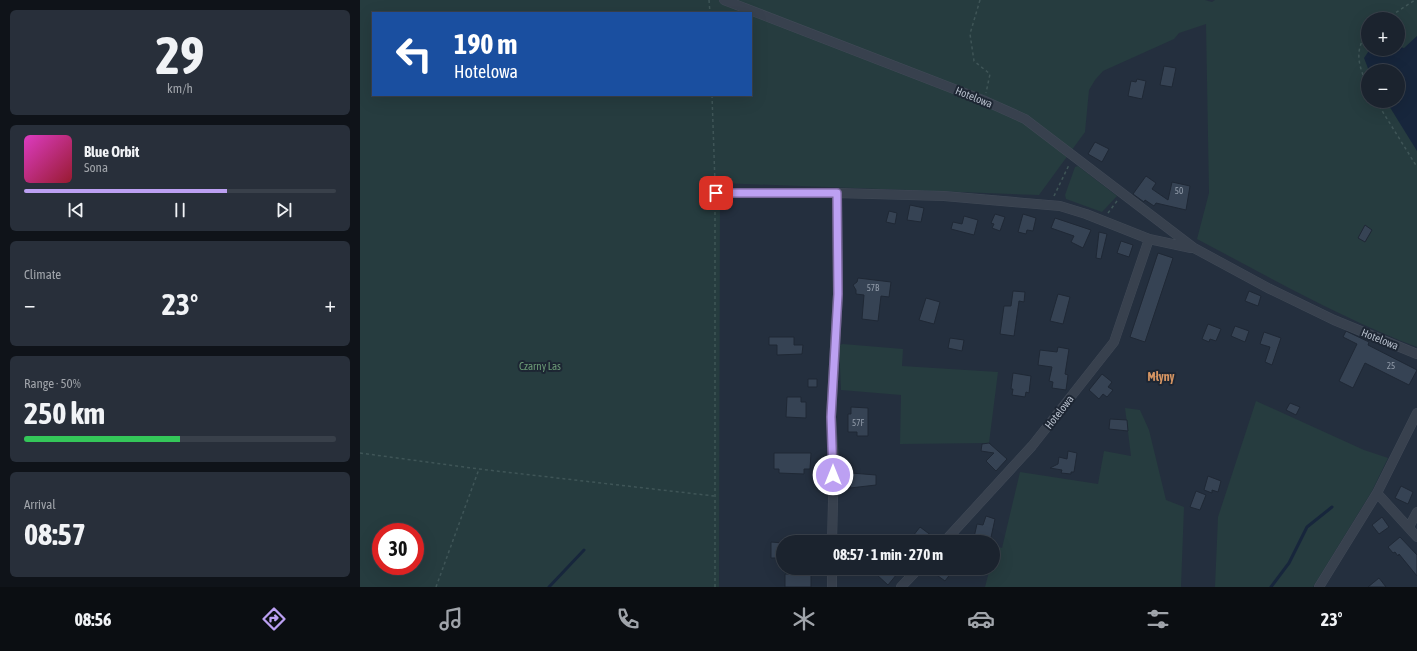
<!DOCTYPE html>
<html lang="en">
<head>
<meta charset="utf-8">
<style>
  body { margin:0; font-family:"Asap Condensed",sans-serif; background:#282f3a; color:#f1f3f6; height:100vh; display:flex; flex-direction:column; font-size:15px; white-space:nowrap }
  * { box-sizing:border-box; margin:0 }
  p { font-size:13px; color:#a0a4aa }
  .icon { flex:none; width:22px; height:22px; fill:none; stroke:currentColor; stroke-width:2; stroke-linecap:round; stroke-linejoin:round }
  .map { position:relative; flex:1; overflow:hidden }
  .details { display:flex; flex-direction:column; gap:10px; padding:10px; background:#0f1319; width:360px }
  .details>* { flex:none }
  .top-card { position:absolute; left:12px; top:12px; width:380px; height:84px; border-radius:0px; box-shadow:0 4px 16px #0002,0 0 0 1px #39404a; background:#1a4fa0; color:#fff; overflow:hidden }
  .fabs { position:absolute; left:1001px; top:12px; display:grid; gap:8px }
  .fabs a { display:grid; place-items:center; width:44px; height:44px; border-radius:50%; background:#1b232e; box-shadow:0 4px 16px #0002,0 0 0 1px #39404a; font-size:20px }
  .speed { position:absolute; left:12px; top:523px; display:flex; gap:8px; font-size:20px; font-weight:700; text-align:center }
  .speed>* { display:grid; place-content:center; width:52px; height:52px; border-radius:50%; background:#1b232e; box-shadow:0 4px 16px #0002,0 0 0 1px #39404a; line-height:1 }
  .speed .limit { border:6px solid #d22; background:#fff; color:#111 }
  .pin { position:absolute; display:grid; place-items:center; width:34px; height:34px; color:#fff; margin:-17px; border-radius:8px; box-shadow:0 2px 6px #0006 }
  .me { position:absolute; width:44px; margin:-22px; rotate:0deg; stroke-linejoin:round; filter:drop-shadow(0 0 3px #0008) }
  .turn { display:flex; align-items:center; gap:14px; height:84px; padding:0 16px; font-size:18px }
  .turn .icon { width:52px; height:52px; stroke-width:2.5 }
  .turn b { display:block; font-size:28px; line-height:34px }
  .big { font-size:30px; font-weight:700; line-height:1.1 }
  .details .tile { flex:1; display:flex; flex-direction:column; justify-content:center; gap:6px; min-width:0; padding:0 14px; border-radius:6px; background:#282f3a }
  .details .dial { align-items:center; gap:0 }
  .dial b { font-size:52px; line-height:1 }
  .song { display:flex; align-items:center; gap:12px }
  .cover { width:48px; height:48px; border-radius:6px; background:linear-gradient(135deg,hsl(310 70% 55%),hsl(350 70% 35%)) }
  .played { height:4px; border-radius:2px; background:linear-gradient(90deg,#bca0f2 65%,#39404a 65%) }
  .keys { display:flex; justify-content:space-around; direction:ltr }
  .heat { display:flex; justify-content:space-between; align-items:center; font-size:22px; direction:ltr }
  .charge { height:6px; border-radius:3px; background:linear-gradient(90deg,#34c759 50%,#39404a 0) }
  .trip { position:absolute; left:416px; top:535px; width:224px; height:40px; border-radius:20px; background:#1b232e; box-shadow:0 4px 16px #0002,0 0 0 1px #39404a; font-weight:700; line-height:40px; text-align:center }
  .tabs { display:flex; height:64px; justify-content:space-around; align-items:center; background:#0b0e12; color:#a0a4aa }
  .tabs .icon { width:28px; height:28px }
  .tabs .on { color:#bca0f2 }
  .tabs b { font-size:18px; color:#f1f3f6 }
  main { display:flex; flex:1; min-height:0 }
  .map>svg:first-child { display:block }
</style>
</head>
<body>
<main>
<section class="details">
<div class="tile dial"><b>29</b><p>km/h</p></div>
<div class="tile">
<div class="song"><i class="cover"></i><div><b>Blue Orbit</b><p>Sona</p></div></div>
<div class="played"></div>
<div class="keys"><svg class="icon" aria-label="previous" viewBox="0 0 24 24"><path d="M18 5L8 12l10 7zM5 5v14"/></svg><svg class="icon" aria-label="pause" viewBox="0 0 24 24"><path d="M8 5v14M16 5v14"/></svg><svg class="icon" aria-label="next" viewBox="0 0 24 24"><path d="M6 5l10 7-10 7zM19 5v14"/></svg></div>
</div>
<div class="tile"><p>Climate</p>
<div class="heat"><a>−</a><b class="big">23°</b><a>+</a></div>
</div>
<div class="tile"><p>Range · 50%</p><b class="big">250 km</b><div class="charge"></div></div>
<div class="tile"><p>Arrival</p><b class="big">08:57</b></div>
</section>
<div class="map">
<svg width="1057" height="587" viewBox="0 0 1057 587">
  <rect width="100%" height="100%" fill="#242f3e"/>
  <!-- green -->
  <path fill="#263c3f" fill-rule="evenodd" d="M 0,0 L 845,0 L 852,2 L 855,0 L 1057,0 L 1057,347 C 981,318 909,277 837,239 L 849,193 L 846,24 L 819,33 L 814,39 L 743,71 L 735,80 L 729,90 L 725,132 L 679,195 L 360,183 L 359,587 L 0,587 ZM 13,13 L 391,13 L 391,95 L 13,95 ZM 1008,19 L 1038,19 L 1038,49 L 1008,49 ZM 1008,71 L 1038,71 L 1038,101 L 1008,101 ZM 21,532 L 55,532 L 55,566 L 21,566 Z
    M 718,166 L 757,196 L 742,212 L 706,199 L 705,195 L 715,167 Z
    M 483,344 L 543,349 L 542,366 L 638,372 L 629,443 L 540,444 L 541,395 L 481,390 L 479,345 Z
    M 896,401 L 1004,450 L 1028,458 L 1012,491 L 953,587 L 855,587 L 858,517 Z
    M 765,408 L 780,410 L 789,430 L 806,500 L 824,507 L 821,587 L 625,587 L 630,568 L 633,568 L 633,556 L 636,546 L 642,548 L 660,472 L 738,484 L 744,451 L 771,456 Z"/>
  <!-- water -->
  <path fill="#17263c" d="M 1057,36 L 1057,151 L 1026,101 L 1038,101 L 1038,71 L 1009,71 L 1004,58 L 1010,49 L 1038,49 L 1038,46 L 1044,48 Z"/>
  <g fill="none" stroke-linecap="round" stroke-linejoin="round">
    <!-- stream -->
    <path stroke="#17263c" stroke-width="3" d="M 189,587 L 224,550
      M 911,587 L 929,563 L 947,527 L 972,507"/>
  </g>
  <!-- building -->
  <path fill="#364354" stroke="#1f2835" d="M 804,66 L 816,68 L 812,87 L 800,85 Z
    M 777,79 L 786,81 L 782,99 L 768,96 L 771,81 L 776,82 Z
    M 735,142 L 749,149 L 742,162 L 728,154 Z
    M 786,176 L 796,183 L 792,189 L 808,200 L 812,182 L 830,186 L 826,210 L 796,203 L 794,206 L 785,200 L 784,202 L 773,194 Z
    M 550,205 L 564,208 L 561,222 L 547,220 Z
    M 529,211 L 537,213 L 535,224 L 526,222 Z
    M 635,214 L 645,217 L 640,231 L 632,228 L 634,224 L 631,223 Z
    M 663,214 L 676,218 L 673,231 L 667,230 L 666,234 L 658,232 Z
    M 604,216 L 618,220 L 614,235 L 591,229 L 593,222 L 602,224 Z
    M 695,218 L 731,230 L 723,248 L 711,242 L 714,236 L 691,228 Z
    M 1005,225 L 1012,230 L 1005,242 L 998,238 Z
    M 739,232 L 747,234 L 741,259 L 736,258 Z
    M 761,241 L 773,245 L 769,257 L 757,253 Z
    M 798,253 L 813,258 L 785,342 L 770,337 Z
    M 498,278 L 531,282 L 529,297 L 521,296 L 518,321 L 502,319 L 504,295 L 496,294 L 496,290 L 493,285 L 497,282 Z
    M 653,291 L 665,292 L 664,302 L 659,301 L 654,336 L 640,334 L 644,306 L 651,306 Z
    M 889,291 L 901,296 L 898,306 L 885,301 Z
    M 698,294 L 710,297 L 703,324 L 690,321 Z
    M 566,298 L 580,302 L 574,324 L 559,320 Z
    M 848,324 L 861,329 L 856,341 L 850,339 L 849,342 L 842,339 Z
    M 875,326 L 889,331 L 885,342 L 871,336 Z
    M 986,331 L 1009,342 L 1008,345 L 1057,370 L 1049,385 L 1005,363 L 993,388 L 979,381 L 997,344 L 983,337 Z
    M 904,332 L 921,338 L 912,365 L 905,362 L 910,347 L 900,344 Z
    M 409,337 L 434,337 L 434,345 L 443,345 L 442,354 L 417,355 L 417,345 L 409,345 Z
    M 590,338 L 604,340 L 602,351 L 588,348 Z
    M 698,347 L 709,349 L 705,374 L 708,375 L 706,390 L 692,388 L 693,382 L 689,381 L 692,367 L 678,365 L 680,350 L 697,352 Z
    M 653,373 L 671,376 L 669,393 L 666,392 L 665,397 L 652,395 L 653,389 L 651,389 Z
    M 742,374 L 752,382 L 748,387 L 753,390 L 747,397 L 743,394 L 739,399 L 729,390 Z
    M 448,379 L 457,379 L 457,387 L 448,387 Z
    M 427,397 L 441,397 L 441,402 L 446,402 L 446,418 L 426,417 Z
    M 930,403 L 940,407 L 936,415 L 926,410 Z
    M 491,407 L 508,408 L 508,436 L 497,436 L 497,432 L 488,432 L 488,414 L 491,414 Z
    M 750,419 L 767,420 L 768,431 L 749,429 Z
    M 629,443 L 647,459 L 636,471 L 626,461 L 634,453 L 621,451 L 622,444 Z
    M 708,451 L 717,453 L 714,472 L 711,472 L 711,474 L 701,473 L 702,470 L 690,468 L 698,464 L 699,457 L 707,459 Z
    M 414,453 L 451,453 L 450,469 L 444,469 L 444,474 L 419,473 L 419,469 L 414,469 Z
    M 491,473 L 516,475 L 516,485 L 490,488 L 491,483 L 487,480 L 491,478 Z
    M 848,476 L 861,481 L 858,492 L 852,490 L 852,493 L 844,490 Z
    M 1041,486 L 1053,492 L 1048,504 L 1035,498 Z
    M 836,491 L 846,495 L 840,510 L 830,507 Z
    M 626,516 L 635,519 L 630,542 L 613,542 L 617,524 L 623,525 Z
    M 1022,517 L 1029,527 L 1019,534 L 1012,525 Z
    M 560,527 L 572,536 L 567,542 L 560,542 L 553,536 Z
    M 1040,537 L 1057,555 L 1057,576 L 1039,554 L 1038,556 L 1035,552 L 1033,553 L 1028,547 Z
    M 411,542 L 423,543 L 423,558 L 411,558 Z
    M 522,568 L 530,568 L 537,574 L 528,585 L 516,574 Z
    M 577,568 L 584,568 L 591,573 L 585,581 L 574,573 Z
    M 425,574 L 451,575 L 451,587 L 425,587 Z
    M 1019,578 L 1026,587 L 1008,587 Z"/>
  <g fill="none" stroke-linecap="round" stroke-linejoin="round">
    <!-- street casing -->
    <g stroke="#414a57" stroke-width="10">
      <path id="street" d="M 364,0 L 625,101 L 665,119 L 834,248 L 910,289 L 974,320 L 1057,354
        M 356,193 L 477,193 L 584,196 L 700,206 L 726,214 L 789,239 L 831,248
        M 1017,493 L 1057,413
        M 1049,527 L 1057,512
        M 472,542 L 474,461 L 471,417 L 478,294 L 477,193
        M 584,542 L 672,446 L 754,342 L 789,239
        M 472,568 L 472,587
        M 541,587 L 559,568
        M 959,587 L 1017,493 L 1057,537"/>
    </g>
    <!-- path -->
    <path stroke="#3f5557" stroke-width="1.5" stroke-dasharray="3 3" stroke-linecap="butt" d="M 349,0 L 350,13
      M 620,0 L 610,34 L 614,61 L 630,74 L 626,93
      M 1026,19 L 1055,0
      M 1008,33 C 993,49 999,68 1008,86
      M 352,95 L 355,183
      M 1016,101 L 1057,167
      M 694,196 L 709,165
      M 748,213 L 757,201
      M 0,453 L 119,469 L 354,496
      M 76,587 L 119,469
      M 355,587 L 355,203"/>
    <!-- street -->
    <use href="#street" stroke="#38414e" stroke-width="9"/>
  </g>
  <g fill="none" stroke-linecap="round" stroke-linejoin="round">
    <!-- route casing -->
    <g stroke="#7a689d" stroke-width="10">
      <path id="route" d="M 356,193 L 477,193 L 478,294 L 471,417 L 473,475"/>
    </g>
    <!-- route -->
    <use href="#route" stroke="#bca0f2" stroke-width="7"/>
  </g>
  <g text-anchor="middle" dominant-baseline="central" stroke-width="4" stroke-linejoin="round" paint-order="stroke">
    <!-- number labels -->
    <g font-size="9" fill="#929caa">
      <text x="819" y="191">50</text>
      <text x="513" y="288">57B</text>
      <text x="1031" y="366">25</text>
      <text x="498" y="423">57F</text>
    </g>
    <!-- street labels -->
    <g font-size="11" fill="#b4bcc9" stroke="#1d2633">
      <text transform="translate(614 97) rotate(22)">Hotelowa</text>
      <text transform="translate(1020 339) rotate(22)">Hotelowa</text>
      <text transform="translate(699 412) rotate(-52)">Hotelowa</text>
    </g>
    <!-- park labels -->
    <g font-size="11" fill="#6b9a76" stroke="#1d2633">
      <text x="180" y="366">Czarny Las</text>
    </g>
    <!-- neighbourhood labels -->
    <g font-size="12" font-weight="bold" fill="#d59563" stroke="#1d2633">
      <text x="801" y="377">Młyny</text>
    </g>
  </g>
</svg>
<div class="fabs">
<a>+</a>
<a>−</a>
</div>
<div class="speed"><div class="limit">30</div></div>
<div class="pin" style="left:356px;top:193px;background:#d93025"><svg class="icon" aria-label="arrive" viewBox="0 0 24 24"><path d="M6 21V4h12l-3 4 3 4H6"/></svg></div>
<svg class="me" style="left:473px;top:475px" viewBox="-20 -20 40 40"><circle r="17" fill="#bca0f2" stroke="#fff" stroke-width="3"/><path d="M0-11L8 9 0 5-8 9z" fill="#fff"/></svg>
<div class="trip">08:57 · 1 min · 270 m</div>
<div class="top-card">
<div class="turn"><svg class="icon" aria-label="left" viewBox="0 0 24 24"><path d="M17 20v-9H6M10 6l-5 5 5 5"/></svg><div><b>190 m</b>Hotelowa</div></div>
</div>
</div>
</main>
<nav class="tabs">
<b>08:56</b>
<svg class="icon on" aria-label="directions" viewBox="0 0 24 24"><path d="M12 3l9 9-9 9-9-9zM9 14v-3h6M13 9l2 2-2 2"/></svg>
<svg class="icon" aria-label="music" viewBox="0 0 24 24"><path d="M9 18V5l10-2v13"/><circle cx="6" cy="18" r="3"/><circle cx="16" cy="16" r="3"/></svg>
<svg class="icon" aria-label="phone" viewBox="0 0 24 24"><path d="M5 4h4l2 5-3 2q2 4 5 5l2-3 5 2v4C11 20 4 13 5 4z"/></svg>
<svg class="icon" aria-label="climate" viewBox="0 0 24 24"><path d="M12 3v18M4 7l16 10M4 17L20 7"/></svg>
<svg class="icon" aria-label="car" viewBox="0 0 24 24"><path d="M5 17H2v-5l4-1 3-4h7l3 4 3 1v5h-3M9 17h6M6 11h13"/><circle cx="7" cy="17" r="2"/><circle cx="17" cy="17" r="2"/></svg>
<svg class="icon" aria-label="filters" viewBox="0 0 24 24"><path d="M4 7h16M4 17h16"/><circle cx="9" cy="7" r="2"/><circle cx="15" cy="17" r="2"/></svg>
<b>23°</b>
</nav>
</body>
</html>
